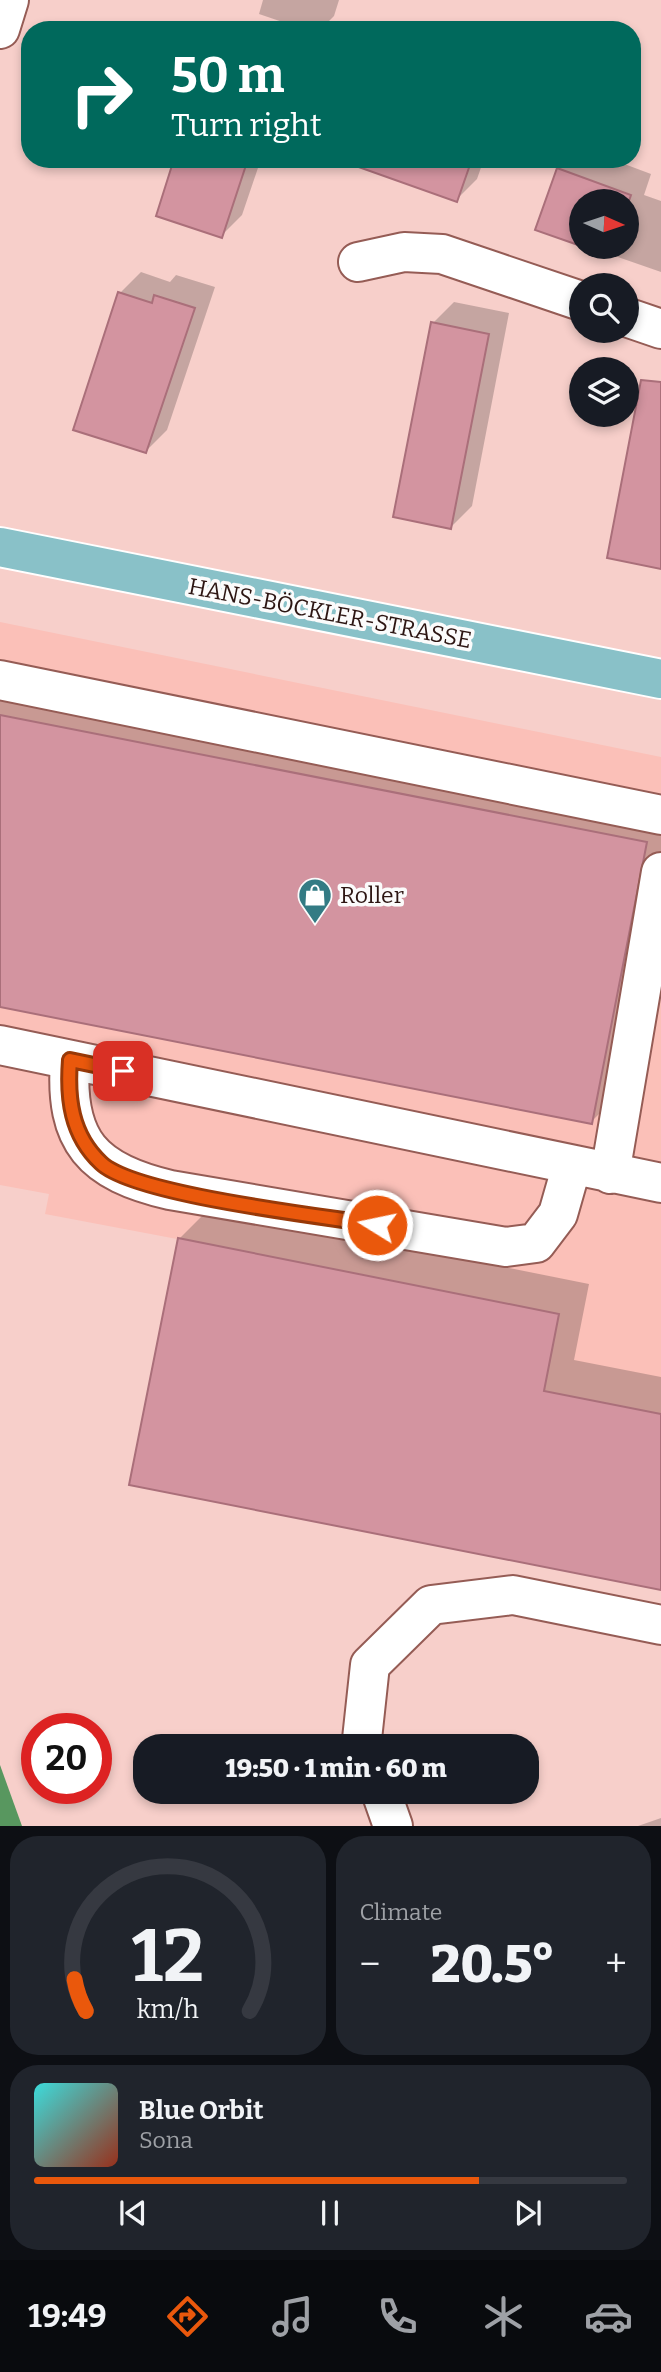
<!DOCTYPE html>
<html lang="en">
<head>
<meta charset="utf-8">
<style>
  body { margin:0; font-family:Bitter,serif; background:#20242c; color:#f1f3f6; height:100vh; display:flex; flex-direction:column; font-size:26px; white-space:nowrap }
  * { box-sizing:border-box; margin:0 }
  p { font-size:23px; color:#9ea1a6 }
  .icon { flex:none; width:38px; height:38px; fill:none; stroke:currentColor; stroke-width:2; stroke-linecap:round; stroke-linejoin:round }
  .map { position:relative; height:1826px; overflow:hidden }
  .side { display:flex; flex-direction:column; gap:10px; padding:10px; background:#0d0f14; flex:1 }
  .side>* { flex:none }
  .banner { position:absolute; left:21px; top:21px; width:620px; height:147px; border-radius:28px; box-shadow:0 4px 10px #0003; background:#00695c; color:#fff; overflow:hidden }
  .needle { width:46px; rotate:93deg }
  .fabs { position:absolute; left:569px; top:189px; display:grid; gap:14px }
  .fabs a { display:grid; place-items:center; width:70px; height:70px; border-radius:50%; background:#171b24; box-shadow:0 4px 10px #0003; font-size:35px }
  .speed { position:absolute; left:21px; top:1713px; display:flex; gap:14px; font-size:35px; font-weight:700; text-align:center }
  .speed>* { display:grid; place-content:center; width:91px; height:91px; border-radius:50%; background:#171b24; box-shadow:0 4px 10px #0003; line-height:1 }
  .speed .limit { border:10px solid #d22; background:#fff; color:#111 }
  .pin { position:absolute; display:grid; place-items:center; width:60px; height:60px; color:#fff; margin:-30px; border-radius:14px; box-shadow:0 4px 10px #0006 }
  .me { position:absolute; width:77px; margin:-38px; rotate:280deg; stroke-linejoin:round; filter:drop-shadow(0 0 5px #0008) }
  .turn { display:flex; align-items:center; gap:24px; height:147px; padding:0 35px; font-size:32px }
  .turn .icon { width:91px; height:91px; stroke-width:2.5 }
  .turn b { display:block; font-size:49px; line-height:60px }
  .big { font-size:52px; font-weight:800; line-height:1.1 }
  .side .card { flex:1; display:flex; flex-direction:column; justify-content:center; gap:10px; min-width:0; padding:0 24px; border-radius:28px; background:#20242c }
  .side .dial { align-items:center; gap:0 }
  .dial svg { height:182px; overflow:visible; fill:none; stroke:#363941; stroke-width:7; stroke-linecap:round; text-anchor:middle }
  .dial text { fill:#f1f3f6; stroke:none }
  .song { display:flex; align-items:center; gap:21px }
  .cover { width:84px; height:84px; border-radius:10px; background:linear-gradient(135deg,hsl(180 70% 55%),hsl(10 70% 35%)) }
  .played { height:7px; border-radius:4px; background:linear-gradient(90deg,#ea580c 75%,#363941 75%) }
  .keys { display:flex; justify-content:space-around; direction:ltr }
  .heat { display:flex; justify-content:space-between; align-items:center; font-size:38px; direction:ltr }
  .side .tiles { flex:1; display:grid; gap:10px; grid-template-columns:1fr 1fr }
  .card:last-child { grid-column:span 2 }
  .trip { position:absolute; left:133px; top:1734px; width:406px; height:70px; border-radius:28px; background:#171b24; box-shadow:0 4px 10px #0003; font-weight:800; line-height:70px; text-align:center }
  .tab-bar { display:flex; height:112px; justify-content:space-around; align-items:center; background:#090b0e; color:#9ea1a6 }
  .tab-bar .icon { width:49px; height:49px }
  .tab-bar .current { color:#ea580c }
  .tab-bar b { font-size:32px; color:#f1f3f6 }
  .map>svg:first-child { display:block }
</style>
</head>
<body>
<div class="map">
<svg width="661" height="1826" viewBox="0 0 661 1826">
  <rect width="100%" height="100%" fill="#f7cfca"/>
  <!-- built -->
  <path fill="#fbc0b8" d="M 0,622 L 661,757 L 661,1590 L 129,1485 L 177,1239 L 45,1214 L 49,1194 L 0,1185 Z"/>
  <!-- water -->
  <path fill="#58975f" d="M 0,1765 L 22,1826 L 0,1826 Z"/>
  <!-- shadow -->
  <path fill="#0003" d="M 263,0 L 339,0 L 334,16 L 320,30 L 306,30 L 259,14 Z
    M 176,159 L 261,159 L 242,215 L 221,236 Z
    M 386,159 L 484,159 L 477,179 L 456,200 Z
    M 569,159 L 611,159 L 651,174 L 644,195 L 661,201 L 661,272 L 589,247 L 626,247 L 626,201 L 581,201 L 581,244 L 559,169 Z
    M 141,272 L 170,282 L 176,275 L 215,287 L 167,430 L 146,451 L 120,293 Z
    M 454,302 L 509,313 L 472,506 L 451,527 L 433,323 Z
    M 0,698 L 661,808 L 661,892 L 622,1091 L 591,1122 L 0,1005 Z
    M 210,1208 L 589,1284 L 574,1360 L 661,1377 L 661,1588 L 179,1239 Z
    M 661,1818 L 661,1826 L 638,1826 Z"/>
  <!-- building -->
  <path fill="#d394a0" stroke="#aa6f7a" stroke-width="2" d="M 174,159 L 248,159 L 222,238 L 156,216 Z
    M 353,159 L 472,159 L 457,202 L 353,165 Z
    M 557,168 L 631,195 L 626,209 L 626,201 L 581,201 L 581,246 L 535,230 Z
    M 118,292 L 152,303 L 154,295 L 195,308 L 146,453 L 73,430 Z
    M 431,322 L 489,334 L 451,529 L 393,517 Z
    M 641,380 L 661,382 L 661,569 L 607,558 Z
    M 0,715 L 647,842 L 592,1124 L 0,1007 Z
    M 178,1238 L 559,1314 L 544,1391 L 661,1414 L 661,1590 L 129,1485 Z"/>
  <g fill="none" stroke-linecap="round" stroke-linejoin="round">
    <!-- minor casing -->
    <g stroke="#955c55" stroke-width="42">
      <path id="minor" d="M 0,29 L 9,0
        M 358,262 L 404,252 L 442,254 L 581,301
        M 626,317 L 661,329
        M 0,680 L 661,815
        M 0,1045 L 661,1183
        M 70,1060 C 64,1142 93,1172 170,1190 L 506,1247 L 536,1243 L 558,1214 L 572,1165
        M 610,1174 L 661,872
        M 365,1746 L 362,1739 L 370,1665 L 431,1605 L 513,1595 L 661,1625
        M 381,1792 L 393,1826"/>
    </g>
    <!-- major casing -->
    <g stroke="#fff" stroke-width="42">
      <path id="major" d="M 0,547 L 661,679"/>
    </g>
    <!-- minor -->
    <use href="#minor" stroke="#fff" stroke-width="38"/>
    <!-- major -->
    <use href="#major" stroke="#89c1c8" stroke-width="38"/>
  </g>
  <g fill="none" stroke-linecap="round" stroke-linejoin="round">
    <!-- route casing -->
    <g stroke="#983908" stroke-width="18">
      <path id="route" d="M 123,1071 L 70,1060 C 67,1098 71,1135 101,1163 C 134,1195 322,1216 377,1225"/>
    </g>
    <!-- route -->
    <use href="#route" stroke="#ea580c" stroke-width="12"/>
  </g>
  <!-- icons -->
  <defs>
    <g id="shop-pin" transform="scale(1.75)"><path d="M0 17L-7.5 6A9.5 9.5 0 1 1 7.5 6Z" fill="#337b84" stroke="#fbfbfb"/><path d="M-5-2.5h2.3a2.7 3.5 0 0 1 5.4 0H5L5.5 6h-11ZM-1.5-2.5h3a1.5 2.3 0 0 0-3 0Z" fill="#fff"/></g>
  </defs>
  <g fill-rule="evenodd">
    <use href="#shop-pin" x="315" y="895"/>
  </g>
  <g text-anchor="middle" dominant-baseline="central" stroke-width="7" stroke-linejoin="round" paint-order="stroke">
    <!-- street labels -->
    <g font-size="23" fill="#2c1512" stroke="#fbfbfb">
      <text transform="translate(330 613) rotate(11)">HANS-BÖCKLER-STRASSE</text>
    </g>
    <!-- poi labels -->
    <g font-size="23" fill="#2c1512" stroke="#fbfbfb" text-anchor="start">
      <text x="340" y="895">Roller</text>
    </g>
  </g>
</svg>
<div class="fabs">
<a><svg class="needle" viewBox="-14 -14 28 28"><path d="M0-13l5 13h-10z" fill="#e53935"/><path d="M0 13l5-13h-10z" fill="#9ea1a6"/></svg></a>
<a><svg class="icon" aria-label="search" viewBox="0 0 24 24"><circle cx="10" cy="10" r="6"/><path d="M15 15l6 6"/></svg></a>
<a><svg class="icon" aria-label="layers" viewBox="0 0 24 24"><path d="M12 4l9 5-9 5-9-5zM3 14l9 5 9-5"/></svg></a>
</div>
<div class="speed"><div class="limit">20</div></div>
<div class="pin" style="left:123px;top:1071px;background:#d93025"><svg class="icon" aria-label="arrive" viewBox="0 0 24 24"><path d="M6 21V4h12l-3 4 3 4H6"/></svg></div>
<svg class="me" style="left:377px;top:1225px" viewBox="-20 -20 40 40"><circle r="17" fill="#ea580c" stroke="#fff" stroke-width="3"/><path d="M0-11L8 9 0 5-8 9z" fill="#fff"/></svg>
<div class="trip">19:50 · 1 min · 60 m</div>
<div class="banner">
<div class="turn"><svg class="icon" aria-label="right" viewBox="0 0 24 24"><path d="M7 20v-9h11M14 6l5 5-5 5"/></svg><div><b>50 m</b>Turn right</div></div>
</div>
</div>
<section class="side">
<div class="tiles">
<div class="card dial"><svg viewBox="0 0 100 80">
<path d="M14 69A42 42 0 1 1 86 69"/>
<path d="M14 69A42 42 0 0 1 9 55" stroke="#ea580c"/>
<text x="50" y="56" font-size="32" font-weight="700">12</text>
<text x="50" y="72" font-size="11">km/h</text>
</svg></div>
<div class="card"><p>Climate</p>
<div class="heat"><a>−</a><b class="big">20.5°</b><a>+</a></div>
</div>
<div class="card">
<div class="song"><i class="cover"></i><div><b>Blue Orbit</b><p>Sona</p></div></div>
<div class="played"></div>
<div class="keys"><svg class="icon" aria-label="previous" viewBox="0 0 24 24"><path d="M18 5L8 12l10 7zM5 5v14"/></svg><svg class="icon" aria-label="pause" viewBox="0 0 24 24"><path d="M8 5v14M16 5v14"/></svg><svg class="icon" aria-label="next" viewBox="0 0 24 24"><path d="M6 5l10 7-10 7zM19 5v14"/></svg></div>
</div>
</div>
</section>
<nav class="tab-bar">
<b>19:49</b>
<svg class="icon current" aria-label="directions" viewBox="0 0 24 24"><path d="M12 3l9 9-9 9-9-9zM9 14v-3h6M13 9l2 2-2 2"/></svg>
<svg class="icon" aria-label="music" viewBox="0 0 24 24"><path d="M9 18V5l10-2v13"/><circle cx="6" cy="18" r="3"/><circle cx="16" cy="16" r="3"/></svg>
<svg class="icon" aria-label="phone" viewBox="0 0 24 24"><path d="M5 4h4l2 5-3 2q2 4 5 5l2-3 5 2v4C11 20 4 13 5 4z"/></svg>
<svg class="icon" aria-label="climate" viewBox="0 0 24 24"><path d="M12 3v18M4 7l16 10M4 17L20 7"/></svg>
<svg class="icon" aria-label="car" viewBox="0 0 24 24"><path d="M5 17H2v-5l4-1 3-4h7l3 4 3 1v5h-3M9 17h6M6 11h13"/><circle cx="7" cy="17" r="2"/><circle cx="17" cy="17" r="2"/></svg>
</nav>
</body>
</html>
